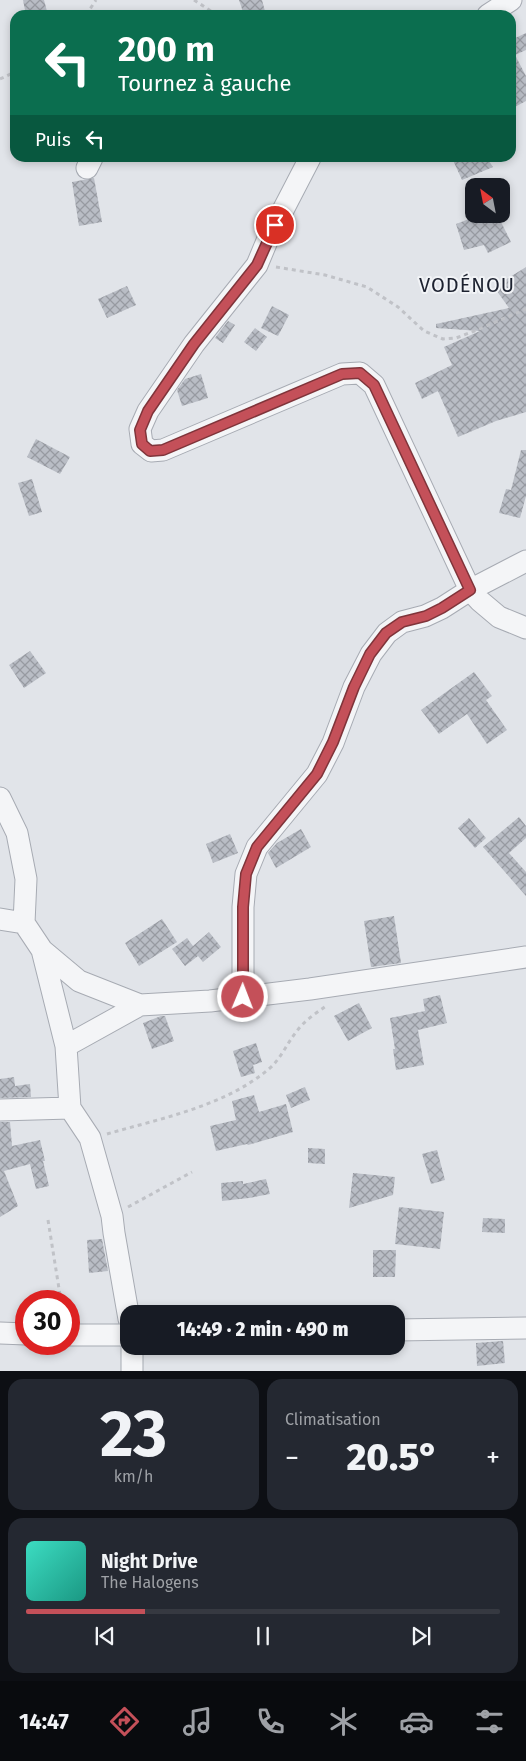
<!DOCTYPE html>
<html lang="fr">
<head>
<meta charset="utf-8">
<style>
  body { margin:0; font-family:"Fira Sans",sans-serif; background:#242831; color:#f1f3f6; height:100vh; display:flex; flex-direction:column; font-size:19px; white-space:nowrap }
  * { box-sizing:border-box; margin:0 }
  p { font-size:16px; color:#9ea1a6 }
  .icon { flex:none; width:28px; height:28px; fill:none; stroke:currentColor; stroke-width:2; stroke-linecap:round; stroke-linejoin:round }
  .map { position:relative; height:1371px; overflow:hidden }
  .sheet { display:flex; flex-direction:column; gap:8px; padding:8px; background:#0d0f14; flex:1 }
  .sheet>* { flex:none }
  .banner { position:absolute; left:10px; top:10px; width:506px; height:152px; border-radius:15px; box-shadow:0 2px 8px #0003; background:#0b6e4f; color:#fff; overflow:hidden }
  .needle { width:32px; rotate:328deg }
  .tools { position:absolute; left:465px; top:178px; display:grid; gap:10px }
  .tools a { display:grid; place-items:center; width:45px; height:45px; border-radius:10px; background:#171b24; box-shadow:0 2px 8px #0003; font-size:25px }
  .speed { position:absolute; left:15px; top:1290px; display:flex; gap:10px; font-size:25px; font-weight:700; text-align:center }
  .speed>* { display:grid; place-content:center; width:65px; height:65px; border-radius:50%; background:#171b24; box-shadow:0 2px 8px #0003; line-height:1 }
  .speed .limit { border:8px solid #d22; background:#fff; color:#111 }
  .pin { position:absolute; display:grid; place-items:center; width:42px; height:42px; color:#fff; margin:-21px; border:2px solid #fff; border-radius:50%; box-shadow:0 1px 5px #0007 }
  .me { position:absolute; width:55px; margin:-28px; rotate:1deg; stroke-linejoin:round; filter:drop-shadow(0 0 4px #0008) }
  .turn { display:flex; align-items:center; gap:18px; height:105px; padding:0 25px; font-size:22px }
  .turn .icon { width:65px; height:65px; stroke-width:2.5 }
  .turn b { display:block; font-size:35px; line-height:42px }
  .then { display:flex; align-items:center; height:48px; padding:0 25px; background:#0003; gap:10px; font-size:19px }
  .big { font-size:38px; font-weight:800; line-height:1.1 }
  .sheet .tile { flex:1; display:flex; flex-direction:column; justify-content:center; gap:8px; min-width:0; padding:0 18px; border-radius:15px; background:#242831 }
  .sheet .dial { align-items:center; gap:0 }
  .dial b { font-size:65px; line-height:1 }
  .song { display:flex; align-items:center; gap:15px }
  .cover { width:60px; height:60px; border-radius:8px; background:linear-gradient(135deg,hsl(170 70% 55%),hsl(170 70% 35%)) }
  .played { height:5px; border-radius:2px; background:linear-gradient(90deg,#c45059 25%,#363941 25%) }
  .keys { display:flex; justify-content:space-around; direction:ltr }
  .heat { display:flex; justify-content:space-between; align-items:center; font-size:28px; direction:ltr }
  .sheet .tiles { flex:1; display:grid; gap:8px; grid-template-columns:1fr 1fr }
  .tile:last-child { grid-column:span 2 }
  .trip { position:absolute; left:120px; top:1305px; width:285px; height:50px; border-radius:15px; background:#171b24; box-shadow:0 2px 8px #0003; font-weight:800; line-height:50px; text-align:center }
  .menu { display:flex; height:80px; justify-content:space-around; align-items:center; background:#090b0e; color:#9ea1a6 }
  .menu .icon { width:35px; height:35px }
  .menu .active { color:#c45059 }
  .menu b { font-size:22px; color:#f1f3f6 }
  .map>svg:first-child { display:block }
</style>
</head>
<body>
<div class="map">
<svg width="526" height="1371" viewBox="0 0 526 1371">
  <defs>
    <pattern id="building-cross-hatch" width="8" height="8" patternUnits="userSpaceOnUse" patternTransform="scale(1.25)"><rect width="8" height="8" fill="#b9bdc5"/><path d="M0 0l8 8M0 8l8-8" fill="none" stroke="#979aa1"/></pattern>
  </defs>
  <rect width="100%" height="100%" fill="#e1e4e9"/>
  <!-- building -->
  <path fill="url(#building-cross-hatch)" d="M 23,0 L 44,0 L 48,15 L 26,15 Z
    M 239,0 L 262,0 L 266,15 L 244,15 Z
    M 526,33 L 526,50 L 515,55 L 526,76 L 526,101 L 511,109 L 511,40 Z
    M 452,158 L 487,158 L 493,167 L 462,180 Z
    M 94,178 L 102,222 L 79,226 L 72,182 Z
    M 482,214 L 497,214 L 511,242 L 488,253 L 484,245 L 464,250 L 456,224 Z
    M 526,267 L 526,412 L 496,421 L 458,437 L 438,391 L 422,399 L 415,383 L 452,365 L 444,347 L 480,331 L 436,328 L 436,324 L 509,308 L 494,287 Z
    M 127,286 L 136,305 L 107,318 L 98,299 Z
    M 272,306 L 289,315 L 278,336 L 261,328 Z
    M 228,321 L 235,325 L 223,343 L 215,338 Z
    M 255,328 L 267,337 L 256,351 L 244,342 Z
    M 201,374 L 208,398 L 182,406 L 177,390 L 185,379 Z
    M 36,439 L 70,457 L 60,474 L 27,457 Z
    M 521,450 L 526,450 L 526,496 L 520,518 L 499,513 L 506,489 L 511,490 Z
    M 32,479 L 42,512 L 29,516 L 18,483 Z
    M 30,651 L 46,673 L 24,688 L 9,665 Z
    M 474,672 L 492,696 L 486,700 L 507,730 L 487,744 L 467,714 L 439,734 L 421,710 Z
    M 519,817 L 526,826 L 526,838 L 509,853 L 526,872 L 526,896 L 483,847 Z
    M 469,818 L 486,838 L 475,848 L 458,828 Z
    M 301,829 L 311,847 L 276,868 L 268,853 L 277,843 Z
    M 230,834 L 238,853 L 213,863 L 206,844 Z
    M 394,916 L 401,963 L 371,967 L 364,921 Z
    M 162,919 L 177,942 L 139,966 L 125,943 Z
    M 209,932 L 221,947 L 203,962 L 198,956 L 185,966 L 172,949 L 187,938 L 193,946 Z
    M 440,995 L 447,1023 L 418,1030 L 424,1065 L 396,1070 L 393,1049 L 395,1049 L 390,1018 L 425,1011 L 423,999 Z
    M 359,1003 L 372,1028 L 348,1041 L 334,1016 Z
    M 161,1016 L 165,1016 L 174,1041 L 152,1049 L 143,1023 Z
    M 256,1043 L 262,1062 L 253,1065 L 255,1073 L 241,1077 L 233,1051 Z
    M 14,1077 L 15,1086 L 30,1084 L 31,1097 L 0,1098 L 0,1079 Z
    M 305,1087 L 310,1100 L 291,1108 L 286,1095 Z
    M 254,1095 L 259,1112 L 286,1104 L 293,1132 L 248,1145 L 247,1144 L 216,1151 L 210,1126 L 236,1120 L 232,1101 Z
    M 0,1122 L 10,1122 L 12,1146 L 40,1140 L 45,1161 L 43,1161 L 49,1186 L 36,1189 L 30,1164 L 4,1171 L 18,1206 L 0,1217 Z
    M 308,1148 L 325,1149 L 325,1164 L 308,1163 Z
    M 437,1150 L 445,1180 L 431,1184 L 422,1154 Z
    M 353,1173 L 395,1177 L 393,1195 L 349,1208 Z
    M 266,1179 L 270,1194 L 249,1198 L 222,1201 L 221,1183 L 243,1181 L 243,1184 Z
    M 399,1207 L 444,1212 L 440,1249 L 395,1244 Z
    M 483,1218 L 505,1219 L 505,1233 L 482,1232 Z
    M 102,1239 L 108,1271 L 89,1273 L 87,1240 Z
    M 373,1250 L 396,1250 L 395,1277 L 373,1277 Z
    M 503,1341 L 505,1363 L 477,1366 L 476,1343 Z"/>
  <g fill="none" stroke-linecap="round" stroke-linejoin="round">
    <!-- minor casing -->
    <g stroke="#a7abb3" stroke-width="23">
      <path id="minor" d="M 488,15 L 511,0
        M 310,158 L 267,241 L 257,265 L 194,344 L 148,411 L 140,429 L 142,444 L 151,451 L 163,450 L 342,374 L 360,373 L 374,385 L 470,590 L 480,601 L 499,617 L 526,628
        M 87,168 L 92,158
        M 0,798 L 17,833 L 26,879 L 24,923
        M 0,919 L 24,923 L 42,950 L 66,1046 L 70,1108 L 90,1138 L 112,1216 L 114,1233 L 129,1319
        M 42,950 L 79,981 L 140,1005 L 210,1001 L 310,989 L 526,957
        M 243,997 L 243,907 L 246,874 L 257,847 L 317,774 L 333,743 L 354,687 L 371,654 L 387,633 L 402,622 L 425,616 L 442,608 L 470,590 L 526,561
        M 66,1046 L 140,1005
        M 0,1110 L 70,1108
        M 396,1330 L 526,1328
        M 0,1333 L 26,1334
        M 69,1335 L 129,1335
        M 132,1346 L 132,1371"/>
    </g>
    <!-- path -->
    <path stroke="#c0c2c7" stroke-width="3" stroke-dasharray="4 4" stroke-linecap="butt" d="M 194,0 L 217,15
      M 86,15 L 96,0
      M 0,79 L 15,72
      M 276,267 L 325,275 L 367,287 L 398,307 L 424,331 L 443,339 L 456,338 L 477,330 L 526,309
      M 107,1134 C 162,1118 226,1106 270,1068 C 282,1057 287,1043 297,1031 C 304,1021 316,1013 326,1006
      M 128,1207 L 192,1172
      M 48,1220 L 61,1301"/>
    <!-- minor -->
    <use href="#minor" stroke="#f4f5f7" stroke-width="21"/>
  </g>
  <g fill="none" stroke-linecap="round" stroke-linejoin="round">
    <!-- route casing -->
    <g stroke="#7f343a" stroke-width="12">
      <path id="route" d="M 243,997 L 243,907 L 246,874 L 257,847 L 317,774 L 333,742 L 354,687 L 370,654 L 386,633 L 402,622 L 426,616 L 442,608 L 470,590 L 374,385 L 360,373 L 342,374 L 163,450 L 150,451 L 142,444 L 140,430 L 148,411 L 194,344 L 257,265 L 275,225"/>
    </g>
    <!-- route -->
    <use href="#route" stroke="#c45059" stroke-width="9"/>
  </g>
  <g text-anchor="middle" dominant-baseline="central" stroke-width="4" stroke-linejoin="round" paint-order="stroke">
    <!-- quarter labels -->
    <g font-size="20" letter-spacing="1" fill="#1d2230" stroke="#f1f3f6">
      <text x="467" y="285">VODÉNOU</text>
    </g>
  </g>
</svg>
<div class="tools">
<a><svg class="needle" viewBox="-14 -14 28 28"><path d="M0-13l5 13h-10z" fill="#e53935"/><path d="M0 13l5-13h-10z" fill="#9ea1a6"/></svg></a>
</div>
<div class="speed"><div class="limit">30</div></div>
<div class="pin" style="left:275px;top:225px;background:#d93025"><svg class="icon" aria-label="arrive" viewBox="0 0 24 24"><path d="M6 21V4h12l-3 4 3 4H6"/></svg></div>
<svg class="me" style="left:243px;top:997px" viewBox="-20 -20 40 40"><circle r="17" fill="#c45059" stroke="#fff" stroke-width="3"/><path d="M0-11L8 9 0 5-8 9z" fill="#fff"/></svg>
<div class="trip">14:49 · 2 min · 490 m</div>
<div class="banner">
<div class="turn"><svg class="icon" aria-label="left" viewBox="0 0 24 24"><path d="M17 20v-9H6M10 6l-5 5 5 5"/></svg><div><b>200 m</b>Tournez à gauche</div></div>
<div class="then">Puis<svg class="icon" aria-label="left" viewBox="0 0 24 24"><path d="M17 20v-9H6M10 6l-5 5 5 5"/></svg></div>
</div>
</div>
<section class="sheet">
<div class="tiles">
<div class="tile dial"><b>23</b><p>km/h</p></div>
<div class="tile"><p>Climatisation</p>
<div class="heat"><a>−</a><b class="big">20.5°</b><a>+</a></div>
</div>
<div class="tile">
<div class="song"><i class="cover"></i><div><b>Night Drive</b><p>The Halogens</p></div></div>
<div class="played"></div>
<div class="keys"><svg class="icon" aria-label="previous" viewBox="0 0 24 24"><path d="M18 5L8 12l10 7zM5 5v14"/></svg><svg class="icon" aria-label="pause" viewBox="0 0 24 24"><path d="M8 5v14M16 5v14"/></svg><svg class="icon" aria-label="next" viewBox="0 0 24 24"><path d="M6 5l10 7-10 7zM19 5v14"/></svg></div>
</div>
</div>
</section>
<nav class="menu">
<b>14:47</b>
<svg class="icon active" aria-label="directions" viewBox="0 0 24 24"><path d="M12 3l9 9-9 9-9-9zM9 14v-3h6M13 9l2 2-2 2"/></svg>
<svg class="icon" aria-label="music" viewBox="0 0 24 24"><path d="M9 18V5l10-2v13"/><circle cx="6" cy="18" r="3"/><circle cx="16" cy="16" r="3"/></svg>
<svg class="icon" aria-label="phone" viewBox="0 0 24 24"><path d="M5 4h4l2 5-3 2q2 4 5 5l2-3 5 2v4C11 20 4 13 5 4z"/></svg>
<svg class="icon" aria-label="climate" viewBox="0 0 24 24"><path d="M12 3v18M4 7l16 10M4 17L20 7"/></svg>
<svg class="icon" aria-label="car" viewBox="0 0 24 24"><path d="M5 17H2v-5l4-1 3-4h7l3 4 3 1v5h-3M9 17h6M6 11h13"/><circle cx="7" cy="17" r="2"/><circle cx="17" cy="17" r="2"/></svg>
<svg class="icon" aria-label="filters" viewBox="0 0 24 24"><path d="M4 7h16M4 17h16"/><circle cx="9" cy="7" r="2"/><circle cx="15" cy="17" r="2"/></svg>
</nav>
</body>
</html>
